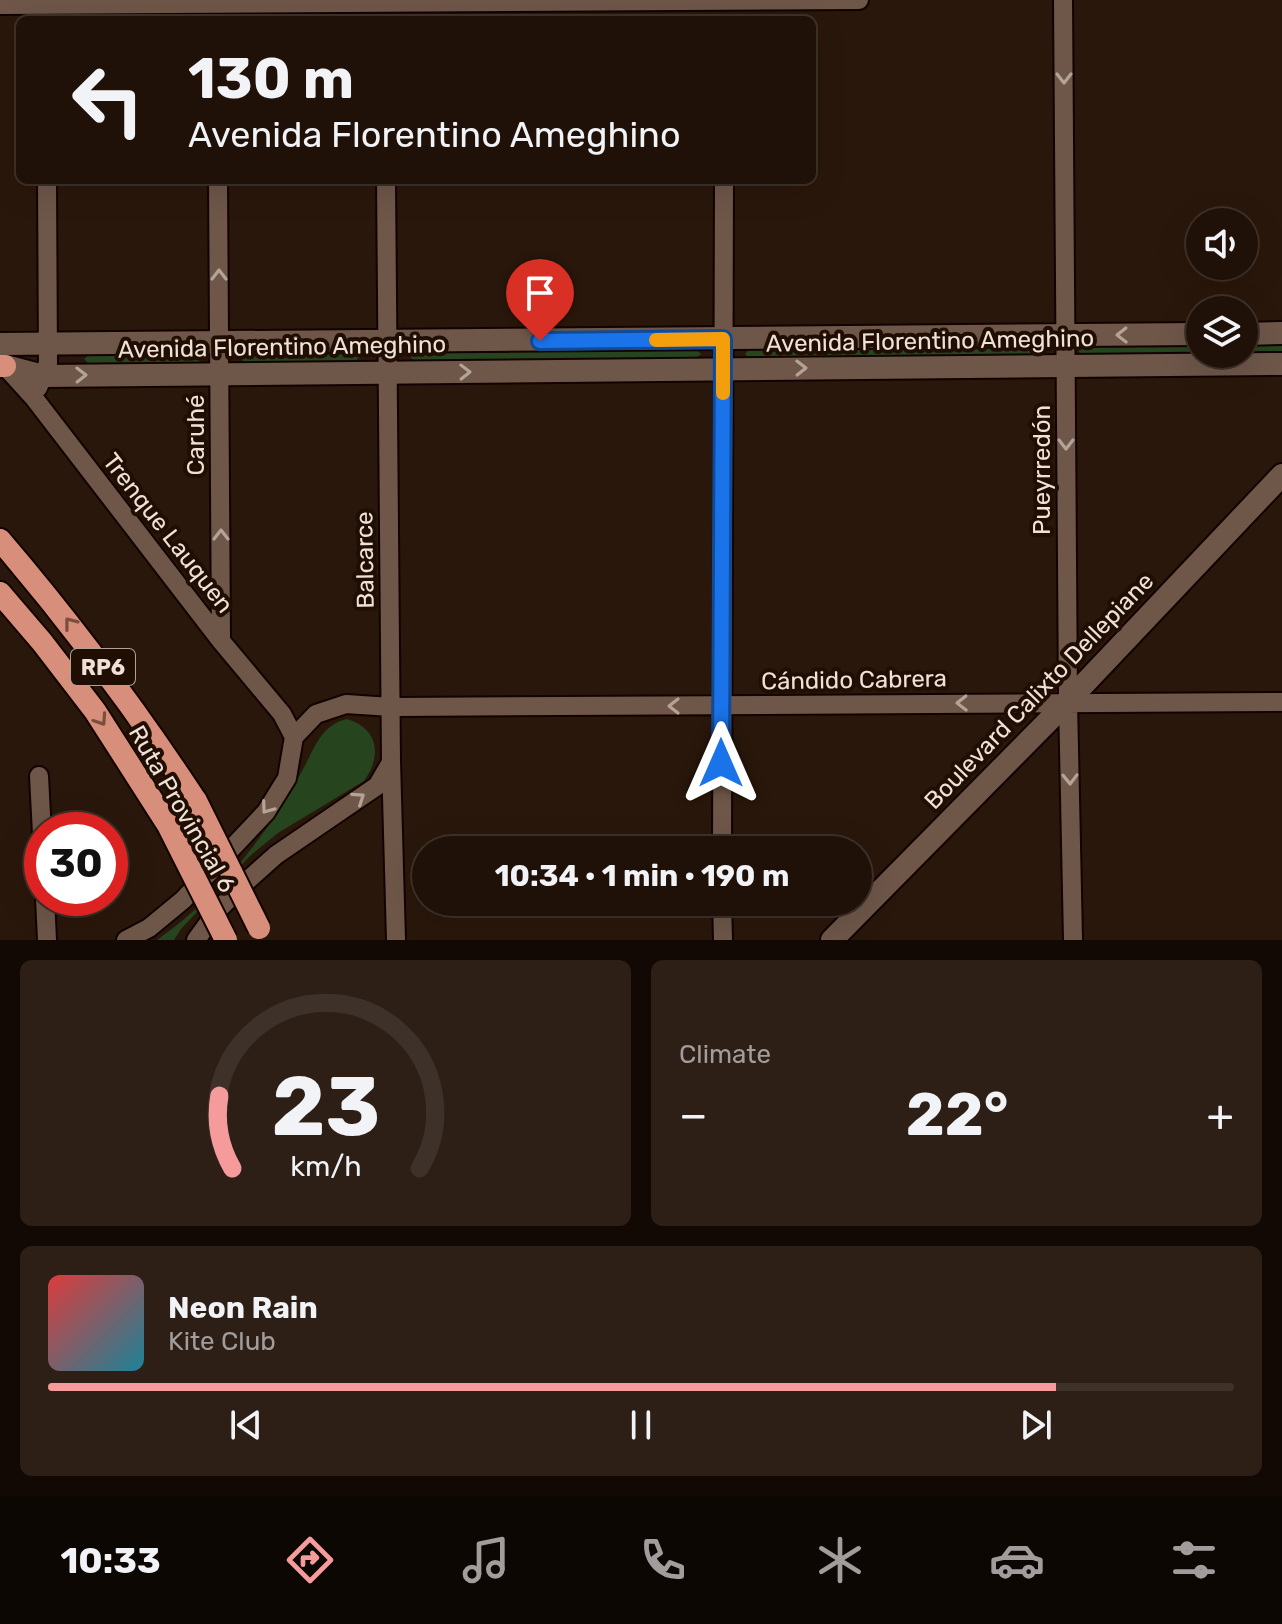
<!DOCTYPE html>
<html lang="en">
<head>
<meta charset="utf-8">
<style>
  body { margin:0; font-family:Rubik,sans-serif; background:#2d1f16; color:#f1f3f6; height:100vh; display:flex; flex-direction:column; font-size:30px; white-space:nowrap }
  * { box-sizing:border-box; margin:0 }
  p { font-size:26px; color:#a29d9c }
  .icon { flex:none; width:44px; height:44px; fill:none; stroke:currentColor; stroke-width:2; stroke-linecap:round; stroke-linejoin:round }
  .map { position:relative; height:940px; overflow:hidden }
  .drawer { display:flex; flex-direction:column; gap:20px; padding:20px; background:#120904; flex:1 }
  .drawer>* { flex:none }
  .top-card { position:absolute; left:16px; top:16px; width:800px; height:168px; border-radius:12px; box-shadow:0 8px 32px #0002,0 0 0 2px #3d3129; background:#201108; color:#f1f3f6; overflow:hidden }
  .buttons { position:absolute; left:1186px; top:208px; display:grid; gap:16px }
  .buttons a { display:grid; place-items:center; width:72px; height:72px; border-radius:50%; background:#201108; box-shadow:0 8px 32px #0002,0 0 0 2px #3d3129; font-size:40px }
  .speed { position:absolute; left:24px; top:812px; display:flex; gap:16px; font-size:40px; font-weight:700; text-align:center }
  .speed>* { display:grid; place-content:center; width:104px; height:104px; border-radius:50%; background:#201108; box-shadow:0 8px 32px #0002,0 0 0 2px #3d3129; line-height:1 }
  .speed .limit { border:12px solid #d22; background:#fff; color:#111 }
  .pin { position:absolute; display:grid; place-items:center; width:68px; height:68px; color:#fff; margin:-82px -34px; border-radius:50% 50% 50% 0; rotate:-45deg; box-shadow:0 0 8px #0007 }
  .pin .icon { rotate:45deg }
  .me { position:absolute; width:88px; margin:-44px; rotate:0deg; stroke-linejoin:round; filter:drop-shadow(0 0 6px #0008) }
  .turn { display:flex; align-items:center; gap:28px; height:168px; padding:0 40px; font-size:36px }
  .turn .icon { width:104px; height:104px; stroke-width:2.5 }
  .turn b { display:block; font-size:56px; line-height:68px }
  .big { font-size:60px; font-weight:700; line-height:1.1 }
  .drawer .widget { flex:1; display:flex; flex-direction:column; justify-content:center; gap:12px; min-width:0; padding:0 28px; border-radius:12px; background:#2d1f16 }
  .drawer .dial { align-items:center; gap:0 }
  .dial svg { height:208px; overflow:visible; fill:none; stroke:#3d3129; stroke-width:7; stroke-linecap:round; text-anchor:middle }
  .dial text { fill:#f1f3f6; stroke:none }
  .song { display:flex; align-items:center; gap:24px }
  .cover { width:96px; height:96px; border-radius:12px; background:linear-gradient(135deg,hsl(0 70% 55%),hsl(190 70% 35%)) }
  .played { height:8px; border-radius:4px; background:linear-gradient(90deg,#f59b9c 85%,#3d3129 85%) }
  .keys { display:flex; justify-content:space-around; direction:ltr }
  .heat { display:flex; justify-content:space-between; align-items:center; font-size:44px; direction:ltr }
  .drawer .tiles { flex:1; display:grid; gap:20px; grid-template-columns:1fr 1fr }
  .widget:last-child { grid-column:span 2 }
  .trip { position:absolute; left:412px; top:836px; width:460px; height:80px; border-radius:40px; background:#201108; box-shadow:0 8px 32px #0002,0 0 0 2px #3d3129; font-weight:700; line-height:80px; text-align:center }
  .menu { display:flex; height:128px; justify-content:space-around; align-items:center; background:#0d0703; color:#a29d9c }
  .menu .icon { width:56px; height:56px }
  .menu .selected { color:#f59b9c }
  .menu b { font-size:36px; color:#f1f3f6 }
  .map>svg:first-child { display:block }
</style>
</head>
<body>
<div class="map">
<svg width="1282" height="940" viewBox="0 0 1282 940">
  <rect width="100%" height="100%" fill="#2a170b"/>
  <!-- green -->
  <path fill="#26441d" d="M 1282,343 L 1282,354 L 1084,356 L 1078,351 L 1084,345 L 1200,344 L 1200,354 L 1244,354 L 1244,344 Z
    M 1030,346 L 1036,351 L 1030,356 L 751,360 L 745,354 L 750,348 Z
    M 695,348 L 701,354 L 695,359 L 416,362 L 410,357 L 416,351 Z
    M 198,352 L 204,358 L 198,363 L 90,365 L 84,359 L 90,354 Z
    M 355,352 L 360,357 L 354,362 L 247,364 L 241,359 L 247,353 Z
    M 347,719 C 379,729 382,756 364,781 L 278,833 L 251,855 L 181,929 L 174,940 L 157,940 C 217,898 266,837 301,773 C 314,750 320,725 347,719 Z"/>
  <g fill="none" stroke-linecap="round" stroke-linejoin="round">
    <!-- minor casing -->
    <g stroke="#120300" stroke-width="22">
      <path id="minor" d="M 1063,0 L 1068,701 L 1073,940
        M 0,5 L 859,0
        M 218,180 L 221,641
        M 386,180 L 391,761 L 396,940
        M 4,365 L 34,398 L 221,641 L 282,714 L 294,737
        M 38,388 L 48,363 L 47,180
        M 294,737 L 316,714 L 346,704 L 391,707 L 1282,702
        M 39,776 L 42,834
        M 722,850 L 724,180
        M 45,898 L 47,940
        M 722,902 L 723,940
        M 126,940 L 149,928 L 183,900 L 266,812 L 287,778 L 294,737
        M 196,940 L 217,911 L 248,880 L 276,855 L 377,786 L 390,764"/>
    </g>
    <!-- secondary casing -->
    <g stroke="#120300" stroke-width="26">
      <path id="secondary" d="M 1244,334 L 1282,333
        M 0,344 L 1200,334
        M 5,366 L 43,376 L 1282,364
        M 832,940 L 1068,701 L 1282,475"/>
    </g>
    <!-- trunk casing -->
    <g stroke="#120300" stroke-width="26">
      <path id="trunk" d="M 0,366 L 5,366
        M 0,540 C 71,623 136,710 196,801
        M 0,593 L 42,642 L 95,711 L 168,825"/>
    </g>
    <!-- minor -->
    <use href="#minor" stroke="#6e5749" stroke-width="18"/>
    <!-- secondary -->
    <use href="#secondary" stroke="#6e5749" stroke-width="22"/>
    <!-- trunk -->
    <use href="#trunk" stroke="#d78e7a" stroke-width="22"/>
    <!-- trunk-bridge casing -->
    <g stroke="#120300" stroke-width="26" stroke-linecap="butt">
      <path id="trunk-bridge" d="M 196,801 L 259,928
        M 168,825 L 226,940"/>
    </g>
    <!-- trunk-bridge -->
    <use href="#trunk-bridge" stroke="#d78e7a" stroke-width="22"/>
  </g>
  <!-- one-way arrows -->
  <defs><path id="oneway-chevron" d="M-2-3.5L2.5 0L-2 3.5" fill="none" stroke-width="1.6" stroke-linecap="round" stroke-linejoin="round" transform="scale(2)"/></defs>
  <g stroke="#b5a398">
    <use href="#oneway-chevron" transform="translate(1064 78) rotate(90)"/>
    <use href="#oneway-chevron" transform="translate(219 275) rotate(-90)"/>
    <use href="#oneway-chevron" transform="translate(1122 335) rotate(179)"/>
    <use href="#oneway-chevron" transform="translate(801 368) rotate(-1)"/>
    <use href="#oneway-chevron" transform="translate(465 372) rotate(-1)"/>
    <use href="#oneway-chevron" transform="translate(81 375) rotate(-1)"/>
    <use href="#oneway-chevron" transform="translate(1066 444) rotate(90)"/>
    <use href="#oneway-chevron" transform="translate(221 535) rotate(-90)"/>
    <use href="#oneway-chevron" transform="translate(962 703) rotate(179)"/>
    <use href="#oneway-chevron" transform="translate(674 706) rotate(180)"/>
    <use href="#oneway-chevron" transform="translate(1070 779) rotate(89)"/>
    <use href="#oneway-chevron" transform="translate(359 798) rotate(-34)"/>
    <use href="#oneway-chevron" transform="translate(267 808) rotate(126)"/>
  </g>
  <g stroke="#7c4e3e">
    <use href="#oneway-chevron" transform="translate(70 623) rotate(-128)"/>
    <use href="#oneway-chevron" transform="translate(101 720) rotate(56)"/>
  </g>
  <g fill="none" stroke-linecap="round" stroke-linejoin="round">
    <!-- route casing -->
    <g stroke="#114b97" stroke-width="20">
      <path id="route" d="M 540,341 L 723,339 L 721,763"/>
    </g>
    <!-- route -->
    <use href="#route" stroke="#1a73e8" stroke-width="14"/>
    <!-- slow -->
    <path stroke="#f59e0b" stroke-width="14" d="M 656,340 L 723,339 L 723,393"/>
  </g>
  <g text-anchor="middle" dominant-baseline="central" stroke-width="8" stroke-linejoin="round" paint-order="stroke">
    <!-- shield labels -->
    <rect fill="#200e03" stroke="#b1a298" stroke-width="2" x="71" y="649" width="64" height="36" rx="6"/>
    <g font-size="22" font-weight="bold" fill="#efe1d8">
      <text x="103" y="667">RP6</text>
    </g>
    <!-- street labels -->
    <g font-size="24" fill="#efe1d8" stroke="#200e03">
      <text transform="translate(930 341) rotate(-1)">Avenida Florentino Ameghino</text>
      <text transform="translate(282 347) rotate(-1)">Avenida Florentino Ameghino</text>
      <text transform="translate(196 435) rotate(-90)">Caruhé</text>
      <text transform="translate(1042 470) rotate(-90)">Pueyrredón</text>
      <text transform="translate(168 533) rotate(52)">Trenque Lauquen</text>
      <text transform="translate(365 560) rotate(-91)">Balcarce</text>
      <text transform="translate(854 680) rotate(-1)">Cándido Cabrera</text>
      <text transform="translate(1039 691) rotate(-46)">Boulevard Calixto Dellepiane</text>
      <text transform="translate(182 809) rotate(60)">Ruta Provincial 6</text>
    </g>
  </g>
</svg>
<div class="buttons">
<a><svg class="icon" aria-label="sound" viewBox="0 0 24 24"><path d="M4 9h4l5-4v14l-5-4H4zM17 9q2 3 0 6"/></svg></a>
<a><svg class="icon" aria-label="layers" viewBox="0 0 24 24"><path d="M12 4l9 5-9 5-9-5zM3 14l9 5 9-5"/></svg></a>
</div>
<div class="speed"><div class="limit">30</div></div>
<div class="pin" style="left:540px;top:341px;background:#d93025"><svg class="icon" aria-label="arrive" viewBox="0 0 24 24"><path d="M6 21V4h12l-3 4 3 4H6"/></svg></div>
<svg class="me" style="left:721px;top:763px" viewBox="-20 -20 40 40"><path d="M0-17L14 15 0 8-14 15z" fill="#1a73e8" stroke="#fff" stroke-width="4"/></svg>
<div class="trip">10:34 · 1 min · 190 m</div>
<div class="top-card">
<div class="turn"><svg class="icon" aria-label="left" viewBox="0 0 24 24"><path d="M17 20v-9H6M10 6l-5 5 5 5"/></svg><div><b>130 m</b>Avenida Florentino Ameghino</div></div>
</div>
</div>
<section class="drawer">
<div class="tiles">
<div class="widget dial"><svg viewBox="0 0 100 80">
<path d="M14 69A42 42 0 1 1 86 69"/>
<path d="M14 69A42 42 0 0 1 9 41" stroke="#f59b9c"/>
<text x="50" y="56" font-size="32" font-weight="700">23</text>
<text x="50" y="72" font-size="11">km/h</text>
</svg></div>
<div class="widget"><p>Climate</p>
<div class="heat"><a>−</a><b class="big">22°</b><a>+</a></div>
</div>
<div class="widget">
<div class="song"><i class="cover"></i><div><b>Neon Rain</b><p>Kite Club</p></div></div>
<div class="played"></div>
<div class="keys"><svg class="icon" aria-label="previous" viewBox="0 0 24 24"><path d="M18 5L8 12l10 7zM5 5v14"/></svg><svg class="icon" aria-label="pause" viewBox="0 0 24 24"><path d="M8 5v14M16 5v14"/></svg><svg class="icon" aria-label="next" viewBox="0 0 24 24"><path d="M6 5l10 7-10 7zM19 5v14"/></svg></div>
</div>
</div>
</section>
<nav class="menu">
<b>10:33</b>
<svg class="icon selected" aria-label="directions" viewBox="0 0 24 24"><path d="M12 3l9 9-9 9-9-9zM9 14v-3h6M13 9l2 2-2 2"/></svg>
<svg class="icon" aria-label="music" viewBox="0 0 24 24"><path d="M9 18V5l10-2v13"/><circle cx="6" cy="18" r="3"/><circle cx="16" cy="16" r="3"/></svg>
<svg class="icon" aria-label="phone" viewBox="0 0 24 24"><path d="M5 4h4l2 5-3 2q2 4 5 5l2-3 5 2v4C11 20 4 13 5 4z"/></svg>
<svg class="icon" aria-label="climate" viewBox="0 0 24 24"><path d="M12 3v18M4 7l16 10M4 17L20 7"/></svg>
<svg class="icon" aria-label="car" viewBox="0 0 24 24"><path d="M5 17H2v-5l4-1 3-4h7l3 4 3 1v5h-3M9 17h6M6 11h13"/><circle cx="7" cy="17" r="2"/><circle cx="17" cy="17" r="2"/></svg>
<svg class="icon" aria-label="filters" viewBox="0 0 24 24"><path d="M4 7h16M4 17h16"/><circle cx="9" cy="7" r="2"/><circle cx="15" cy="17" r="2"/></svg>
</nav>
</body>
</html>
